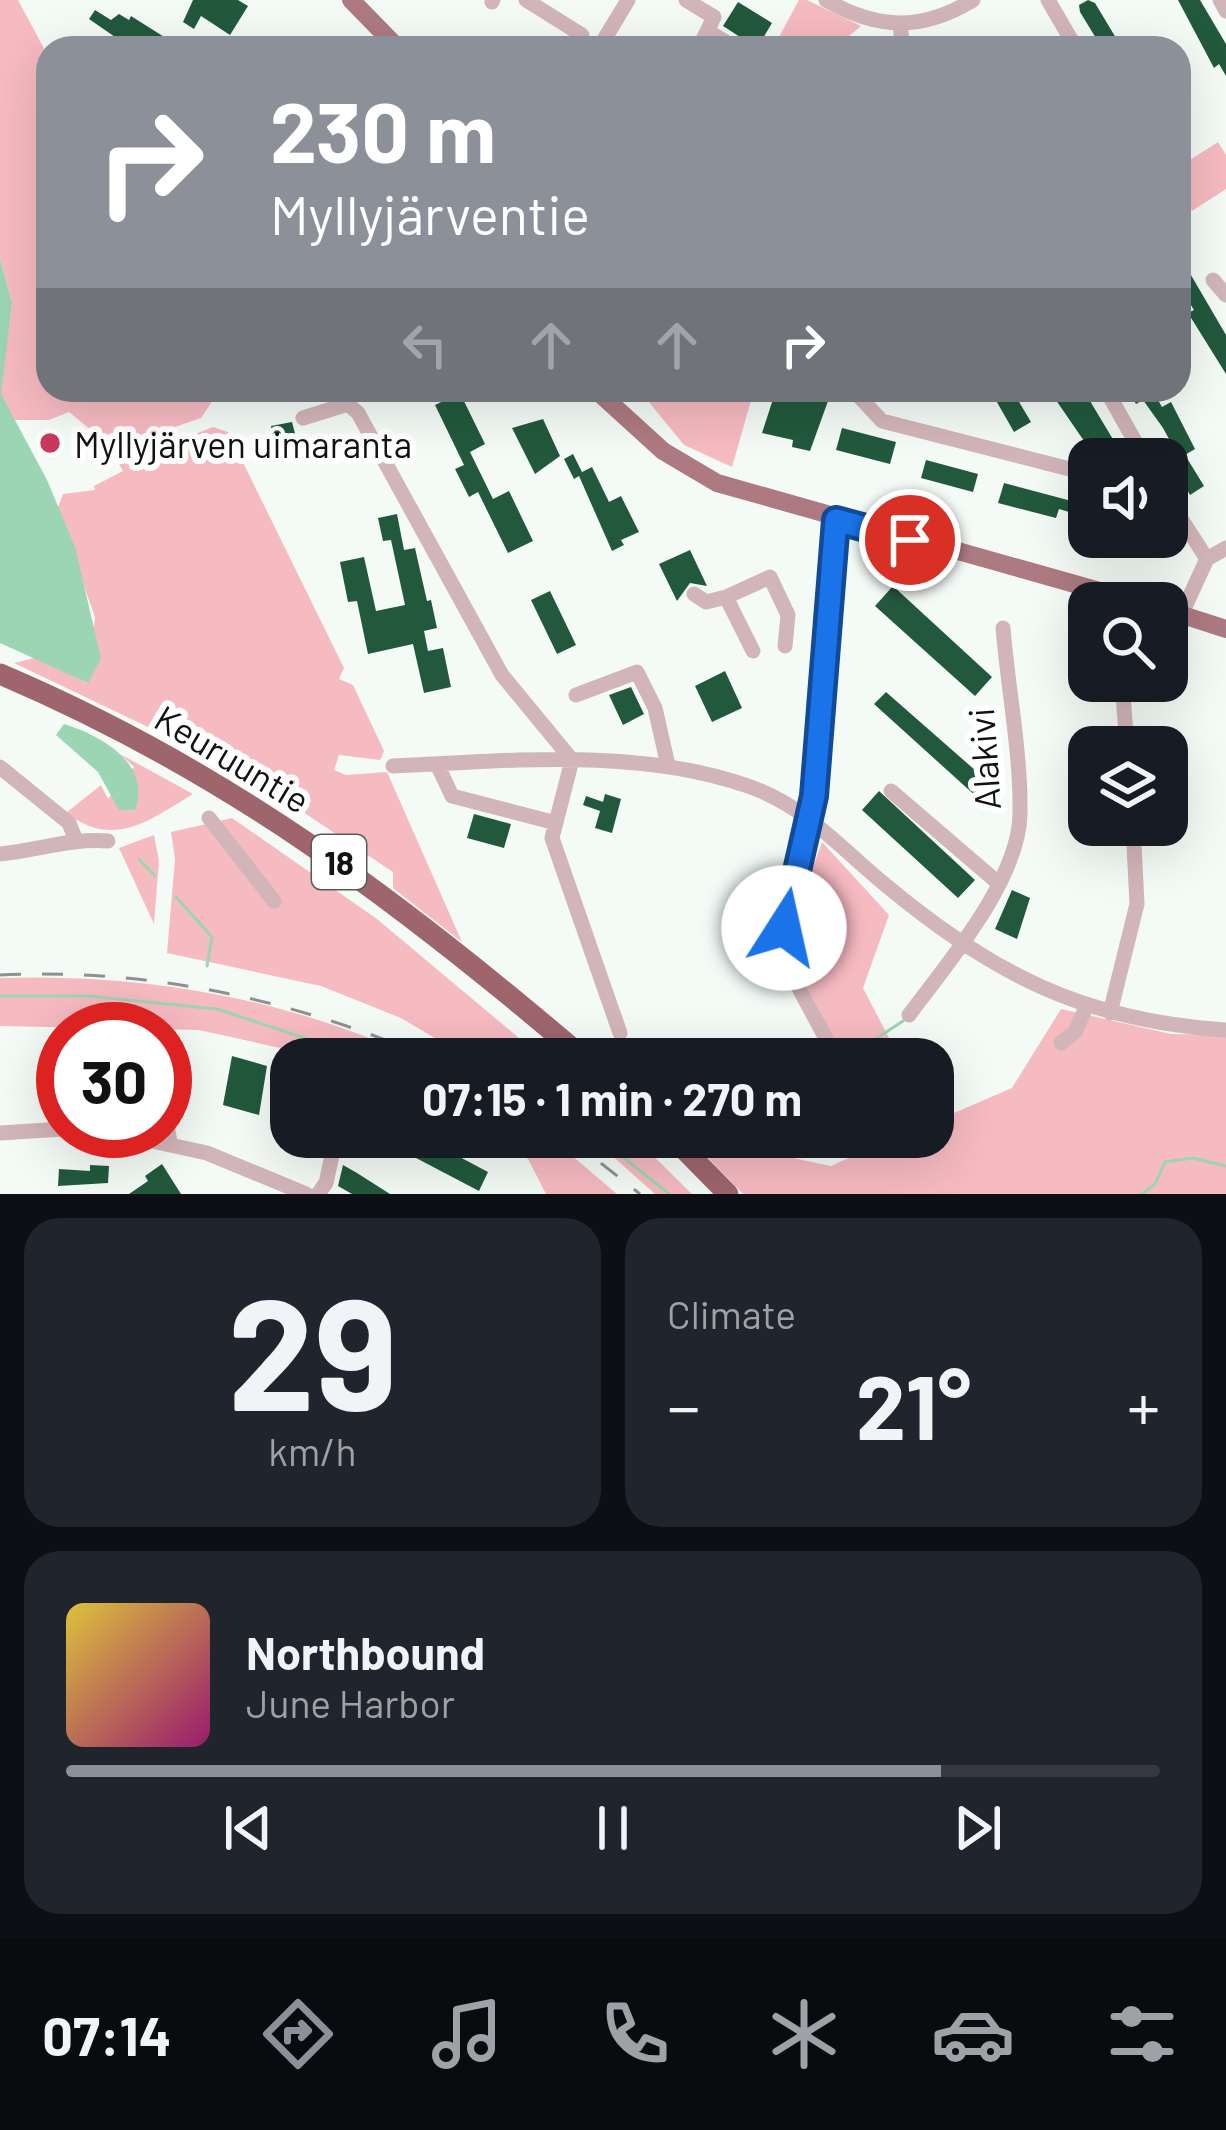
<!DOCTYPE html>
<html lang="en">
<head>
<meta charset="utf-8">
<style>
  body { margin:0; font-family:Barlow,sans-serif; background:#20242c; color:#f1f3f6; height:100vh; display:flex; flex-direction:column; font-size:45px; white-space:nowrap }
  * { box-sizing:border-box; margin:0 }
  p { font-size:39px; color:#9ea1a6 }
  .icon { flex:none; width:66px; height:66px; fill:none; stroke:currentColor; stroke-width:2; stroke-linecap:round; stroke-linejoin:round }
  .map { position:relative; height:1194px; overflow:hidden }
  .drawer { display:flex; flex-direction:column; gap:24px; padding:24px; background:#0d0f14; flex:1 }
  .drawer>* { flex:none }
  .top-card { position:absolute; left:36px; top:36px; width:1155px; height:366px; border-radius:36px; box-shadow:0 12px 48px #0002; background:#8c9099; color:#fff; overflow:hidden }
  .buttons { position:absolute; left:1068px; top:438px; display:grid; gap:24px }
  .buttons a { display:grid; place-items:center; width:120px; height:120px; border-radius:24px; background:#171b24; box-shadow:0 12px 48px #0002; font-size:60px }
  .speed { position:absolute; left:36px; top:1002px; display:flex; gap:24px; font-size:60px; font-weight:700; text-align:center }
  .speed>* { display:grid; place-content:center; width:156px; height:156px; border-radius:50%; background:#171b24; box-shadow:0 12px 48px #0002; line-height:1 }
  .speed .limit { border:18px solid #d22; background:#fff; color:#111 }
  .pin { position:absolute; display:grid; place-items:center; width:102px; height:102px; color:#fff; margin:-51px; border:6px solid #fff; border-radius:50%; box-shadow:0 3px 12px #0007 }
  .me { position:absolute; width:132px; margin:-66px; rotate:10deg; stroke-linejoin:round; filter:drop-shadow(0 0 9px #0008) }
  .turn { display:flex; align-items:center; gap:42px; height:252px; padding:0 36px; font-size:54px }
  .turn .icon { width:156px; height:156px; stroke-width:2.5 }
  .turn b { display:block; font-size:84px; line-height:102px }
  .lanes { display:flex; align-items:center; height:114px; padding:0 36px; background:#0003; justify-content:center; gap:60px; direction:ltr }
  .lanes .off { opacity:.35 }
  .big { font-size:90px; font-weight:700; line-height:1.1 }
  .drawer .tile { flex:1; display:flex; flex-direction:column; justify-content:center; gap:18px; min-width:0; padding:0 42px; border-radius:36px; background:#20242c }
  .drawer .dial { align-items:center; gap:0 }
  .dial b { font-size:156px; line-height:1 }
  .song { display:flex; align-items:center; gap:36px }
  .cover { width:144px; height:144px; border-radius:18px; background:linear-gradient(135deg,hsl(50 70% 55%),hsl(320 70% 35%)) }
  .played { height:12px; border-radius:6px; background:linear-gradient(90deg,#8c9099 80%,#363941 80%) }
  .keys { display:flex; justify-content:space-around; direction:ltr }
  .heat { display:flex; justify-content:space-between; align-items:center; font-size:66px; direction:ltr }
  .drawer .tiles { flex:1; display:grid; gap:24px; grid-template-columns:1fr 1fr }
  .tile:last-child { grid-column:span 2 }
  .trip { position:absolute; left:270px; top:1038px; width:684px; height:120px; border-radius:36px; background:#171b24; box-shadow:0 12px 48px #0002; font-weight:700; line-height:120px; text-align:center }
  .menu { display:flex; height:192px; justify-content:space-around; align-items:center; background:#090b0e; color:#9ea1a6 }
  .menu .icon { width:84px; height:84px }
  .menu .current { color:#8c9099 }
  .menu b { font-size:54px; color:#f1f3f6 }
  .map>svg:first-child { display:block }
</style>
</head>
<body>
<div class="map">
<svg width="1226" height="1194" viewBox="0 0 1226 1194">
  <rect width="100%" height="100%" fill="#f4fbf7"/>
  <!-- green -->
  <path fill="#f6bac1" d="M 0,0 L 18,0 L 48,56 L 48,390 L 207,390 L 211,403 L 201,418 L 113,448 L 69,412 L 49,420 L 12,420 L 0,394 L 12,303 L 0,258 Z
    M 799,0 L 807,0 L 861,26 L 835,48 L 773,48 Z
    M 1218,142 L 1226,155 L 1226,189 L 1192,211 L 1179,190 L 1179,167 Z
    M 639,390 L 754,390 L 732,467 L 684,445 Z
    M 213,427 L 228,432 L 344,668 L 339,679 L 353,685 L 384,751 L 380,760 L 339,755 L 334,770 L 346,775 L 387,772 L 462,942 L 393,888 L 393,872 L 285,800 L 295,776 L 261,781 L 14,663 L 38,657 L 87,683 L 95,617 L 57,510 L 63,494 L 95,490 L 94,486 L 123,471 L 119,464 Z
    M 120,754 L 193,794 C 148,821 115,849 66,813 L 101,785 L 108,799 L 134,767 Z
    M 232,818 L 377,919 L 544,1059 L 470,1059 L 401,1018 L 321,986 L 167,953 L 175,859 L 171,832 Z
    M 154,835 L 159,861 L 154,924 L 119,848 Z
    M 822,842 L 889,915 L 863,988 L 900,1059 L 844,1059 L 805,983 L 796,914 Z
    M 0,978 C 143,973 288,998 418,1059 L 330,1059 L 199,1030 L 0,1026 Z
    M 1061,1009 L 1171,1034 L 1226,1035 L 1226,1194 L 743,1194 L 688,1137 L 752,1137 L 760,1151 L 831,1166 L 885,1141 L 884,1137 L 933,1137 L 933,1122 L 1012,1088 Z
    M 488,1137 L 550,1137 L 617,1194 L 546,1194 L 528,1159 Z
    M 591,1137 L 634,1137 L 692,1194 L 655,1194 Z"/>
  <!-- water -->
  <path fill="#9cd5b3" d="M 0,258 L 12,303 L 1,394 L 47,480 L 75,547 L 101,658 L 88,683 L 0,643 Z
    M 64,724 C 103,736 152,765 135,810 L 119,810 L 98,772 L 56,735 Z"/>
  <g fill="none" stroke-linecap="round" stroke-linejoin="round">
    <!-- stream -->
    <path stroke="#9cd5b3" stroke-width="3" d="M 139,859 L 155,876
      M 176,897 L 212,937 L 207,966
      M 0,996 L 88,996 L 217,1009 L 368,1059
      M 475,1056 L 485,1059
      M 845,1059 L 903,1021
      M 598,1137 L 669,1194
      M 1142,1194 L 1155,1184 L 1165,1162 L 1193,1158 L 1226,1166"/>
  </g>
  <!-- building -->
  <path fill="#22593d" d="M 193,0 L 238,0 L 248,6 L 230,35 L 201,16 L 194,29 L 183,22 Z
    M 1088,0 L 1095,3 L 1122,48 L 1102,48 L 1080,12 L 1079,5 Z
    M 1178,0 L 1200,0 L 1226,44 L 1226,76 L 1219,64 L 1214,68 Z
    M 738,2 L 772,23 L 757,48 L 723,26 Z
    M 95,10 L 111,20 L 119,14 L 129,20 L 131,16 L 169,40 L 164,48 L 131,48 L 89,19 Z
    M 1188,270 L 1226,335 L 1226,374 L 1188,313 L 1194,310 L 1179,286 L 1179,275 Z
    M 776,390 L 796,390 L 795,397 L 814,401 L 816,390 L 832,390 L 810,451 L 792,447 L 793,440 L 762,433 Z
    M 990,390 L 1012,390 L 1031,422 L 1014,432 Z
    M 1049,390 L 1084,391 L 1114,441 L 1093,454 Z
    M 1127,390 L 1160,390 L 1154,393 L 1162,407 L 1171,402 L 1195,449 L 1185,455 L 1204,486 L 1190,495 L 1166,453 L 1174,448 L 1163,428 L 1143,400 L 1136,404 Z
    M 460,393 L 485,444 L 470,452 L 493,499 L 509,491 L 533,541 L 508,553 L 478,492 L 469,497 L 455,469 L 464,465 L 435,405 Z
    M 543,419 L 560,456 L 535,474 L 512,428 Z
    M 292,422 L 301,456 L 278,461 L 271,426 Z
    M 842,428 L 896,442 L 890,464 L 836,450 Z
    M 573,454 L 582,472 L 592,467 L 609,502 L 621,496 L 639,532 L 621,540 L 624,545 L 612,551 L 579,476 L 574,479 L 564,459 Z
    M 926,460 L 978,474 L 973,492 L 921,478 Z
    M 1004,483 L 1079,503 L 1081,493 L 1089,495 L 1089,518 L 1059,509 L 1056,518 L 998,503 Z
    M 397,514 L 404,550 L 415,548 L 427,601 L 431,600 L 437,628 L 424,631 L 428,651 L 443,648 L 451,687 L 424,693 L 413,644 L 368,654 L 357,601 L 348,602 L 340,562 L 364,557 L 376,611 L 405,605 L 391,540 L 383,541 L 378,518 Z
    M 690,550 L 707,586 L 690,583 L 677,601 L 659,564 Z
    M 893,586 L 992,677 L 975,696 L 875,606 Z
    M 550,591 L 576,645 L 557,654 L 531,600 Z
    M 725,671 L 742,708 L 712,722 L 695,686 Z
    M 631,687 L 644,714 L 623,725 L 609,695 Z
    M 886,692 L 992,785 L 979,799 L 874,704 Z
    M 879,791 L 975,880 L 958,898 L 862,810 Z
    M 605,794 L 621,799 L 612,833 L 595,828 L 600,811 L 583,805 L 586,796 L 603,802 Z
    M 474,814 L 511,824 L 504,848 L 467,838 Z
    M 1012,890 L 1030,898 L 1017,939 L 995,929 Z
    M 232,1056 L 267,1066 L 259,1115 L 223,1105 Z
    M 376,1137 L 422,1137 L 488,1172 L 479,1191 Z
    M 162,1164 L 181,1194 L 129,1194 L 148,1181 L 145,1176 Z
    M 90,1165 L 109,1166 L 108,1183 L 58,1186 L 59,1169 L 90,1171 Z
    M 343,1165 L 357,1173 L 390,1194 L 352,1194 L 338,1186 Z"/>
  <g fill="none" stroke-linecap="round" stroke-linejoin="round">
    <!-- minor -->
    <path stroke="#d2b5b8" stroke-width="15" d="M 526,0 L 582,35
      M 686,0 L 714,17 L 699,48
      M 826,0 C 878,30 922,31 973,0
      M 1048,0 L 1076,48
      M 1220,0 L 1226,11
      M 492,2 L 493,0
      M 900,25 L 903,48
      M 709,32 L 729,44
      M 599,48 L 628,0
      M 1213,280 L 1226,295
      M 853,390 L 882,421 L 1089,474
      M 1106,390 L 1145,459
      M 303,418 L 348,404 L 358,413 L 502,675 L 572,760
      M 1167,497 L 1207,559
      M 837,521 L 815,796 L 784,928 L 794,979 L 837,1059
      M 694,594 L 706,602 L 726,597
      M 1182,613 L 1207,559 L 1226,548
      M 753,651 L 726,597 L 770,577 L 788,615 L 785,646
      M 1122,681 L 1127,747
      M 576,695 L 637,672 L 655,708 L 667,761
      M 572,760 L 552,838 L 620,1033
      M 437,764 L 452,796 L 556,823
      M 393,766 C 509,761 636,747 748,786 C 806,806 841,849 888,887 C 994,975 1086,1021 1226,1030
      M 0,767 L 69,823 L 75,838
      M 891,791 L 997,882
      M 209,818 L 274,901
      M 0,854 C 38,850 72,838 108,841
      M 1110,1013 L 1137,904 L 1133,825
      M 909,1015 C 947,964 1019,880 1020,814 C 1021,753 1008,689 1003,628
      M 1061,1043 L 1075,1032 L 1086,1007
      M 165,1111 L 170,1143
      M 106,1131 L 207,1153 L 306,1194
      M 0,1133 L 63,1129
      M 318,1194 L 326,1183 L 336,1137"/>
    <!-- major -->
    <path stroke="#ad7a81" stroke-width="18" d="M 351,0 L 398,48
      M 596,390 L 663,451 L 717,483 L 1142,603
      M 1167,610 L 1226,629"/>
    <!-- highway -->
    <path stroke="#9f656d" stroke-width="21" d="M 0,674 C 226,770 400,901 585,1059
      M 672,1137 L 728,1194"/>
    <!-- rail -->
    <path stroke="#8d918f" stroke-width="3" stroke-dasharray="21 21" stroke-linecap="butt" d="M 0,975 C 152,968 294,1000 433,1059
      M 568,1137 L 640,1194"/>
  </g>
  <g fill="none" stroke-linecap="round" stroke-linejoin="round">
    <!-- route casing -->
    <g stroke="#114b97" stroke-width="30">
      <path id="route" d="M 784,928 L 814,796 L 836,520 L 910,540"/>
    </g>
    <!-- route -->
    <use href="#route" stroke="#1a73e8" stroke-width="21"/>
  </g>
  <!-- markers -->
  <circle fill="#c8395c" stroke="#fff" stroke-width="4.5" cx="50" cy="443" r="12"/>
  <g text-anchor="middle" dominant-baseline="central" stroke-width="12" stroke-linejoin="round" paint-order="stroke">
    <!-- shield labels -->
    <rect fill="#fff" stroke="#585a59" stroke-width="3" x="312" y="835" width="54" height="54" rx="9"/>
    <g font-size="33" font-weight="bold" fill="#111312">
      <text x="339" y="862">18</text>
    </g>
    <!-- poi labels -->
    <g font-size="36" fill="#111312" stroke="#fff" text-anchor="start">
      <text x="74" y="443">Myllyjärven uimaranta</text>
    </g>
    <!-- street labels -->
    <g font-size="36" fill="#111312" stroke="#fff">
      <text transform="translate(233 758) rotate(31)">Keuruuntie</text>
      <text transform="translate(983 759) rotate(-94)">Alakivi</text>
    </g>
  </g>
</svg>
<div class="buttons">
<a><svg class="icon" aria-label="sound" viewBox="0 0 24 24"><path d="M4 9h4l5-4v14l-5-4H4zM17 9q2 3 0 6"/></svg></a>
<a><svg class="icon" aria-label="search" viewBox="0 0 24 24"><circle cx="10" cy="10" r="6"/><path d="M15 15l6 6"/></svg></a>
<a><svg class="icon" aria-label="layers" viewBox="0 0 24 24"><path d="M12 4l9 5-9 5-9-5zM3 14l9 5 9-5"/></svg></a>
</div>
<div class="speed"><div class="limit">30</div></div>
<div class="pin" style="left:910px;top:540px;background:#d93025"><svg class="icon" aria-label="arrive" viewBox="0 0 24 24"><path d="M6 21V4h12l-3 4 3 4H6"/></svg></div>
<svg class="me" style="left:784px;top:928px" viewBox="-20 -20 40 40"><circle r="19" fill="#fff"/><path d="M0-13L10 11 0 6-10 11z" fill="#1a73e8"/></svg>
<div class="trip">07:15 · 1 min · 270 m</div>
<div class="top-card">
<div class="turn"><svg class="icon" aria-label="right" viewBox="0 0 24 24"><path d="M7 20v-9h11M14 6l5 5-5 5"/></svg><div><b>230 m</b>Myllyjärventie</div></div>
<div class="lanes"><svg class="icon off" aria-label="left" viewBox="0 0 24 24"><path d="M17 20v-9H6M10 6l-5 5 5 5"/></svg><svg class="icon off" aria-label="ahead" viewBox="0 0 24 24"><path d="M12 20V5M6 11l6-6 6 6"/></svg><svg class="icon off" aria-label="ahead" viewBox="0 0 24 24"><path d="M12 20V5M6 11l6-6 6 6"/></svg><svg class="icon" aria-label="right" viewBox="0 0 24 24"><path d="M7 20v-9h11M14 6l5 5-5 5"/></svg></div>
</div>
</div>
<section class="drawer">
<div class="tiles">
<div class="tile dial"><b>29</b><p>km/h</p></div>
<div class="tile"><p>Climate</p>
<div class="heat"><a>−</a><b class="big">21°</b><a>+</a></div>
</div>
<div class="tile">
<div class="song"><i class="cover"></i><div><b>Northbound</b><p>June Harbor</p></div></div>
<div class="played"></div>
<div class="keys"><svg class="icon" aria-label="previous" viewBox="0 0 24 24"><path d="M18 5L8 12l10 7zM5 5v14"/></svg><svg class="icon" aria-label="pause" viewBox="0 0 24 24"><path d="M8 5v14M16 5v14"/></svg><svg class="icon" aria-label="next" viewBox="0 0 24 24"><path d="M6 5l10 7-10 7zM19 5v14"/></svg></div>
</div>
</div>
</section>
<nav class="menu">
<b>07:14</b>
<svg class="icon current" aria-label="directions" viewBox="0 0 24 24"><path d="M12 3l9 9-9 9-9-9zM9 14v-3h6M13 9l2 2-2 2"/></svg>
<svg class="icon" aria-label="music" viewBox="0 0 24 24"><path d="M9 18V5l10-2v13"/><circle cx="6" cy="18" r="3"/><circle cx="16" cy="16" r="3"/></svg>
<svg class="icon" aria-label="phone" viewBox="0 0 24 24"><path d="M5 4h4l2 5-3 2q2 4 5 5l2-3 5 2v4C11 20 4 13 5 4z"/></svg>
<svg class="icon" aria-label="climate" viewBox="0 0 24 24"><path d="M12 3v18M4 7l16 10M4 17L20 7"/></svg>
<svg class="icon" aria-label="car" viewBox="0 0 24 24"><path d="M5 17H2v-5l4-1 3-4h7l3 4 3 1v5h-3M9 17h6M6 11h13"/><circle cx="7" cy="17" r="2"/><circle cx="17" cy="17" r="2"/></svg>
<svg class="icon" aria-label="filters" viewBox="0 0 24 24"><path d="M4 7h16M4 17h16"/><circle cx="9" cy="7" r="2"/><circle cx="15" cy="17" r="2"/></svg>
</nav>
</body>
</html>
